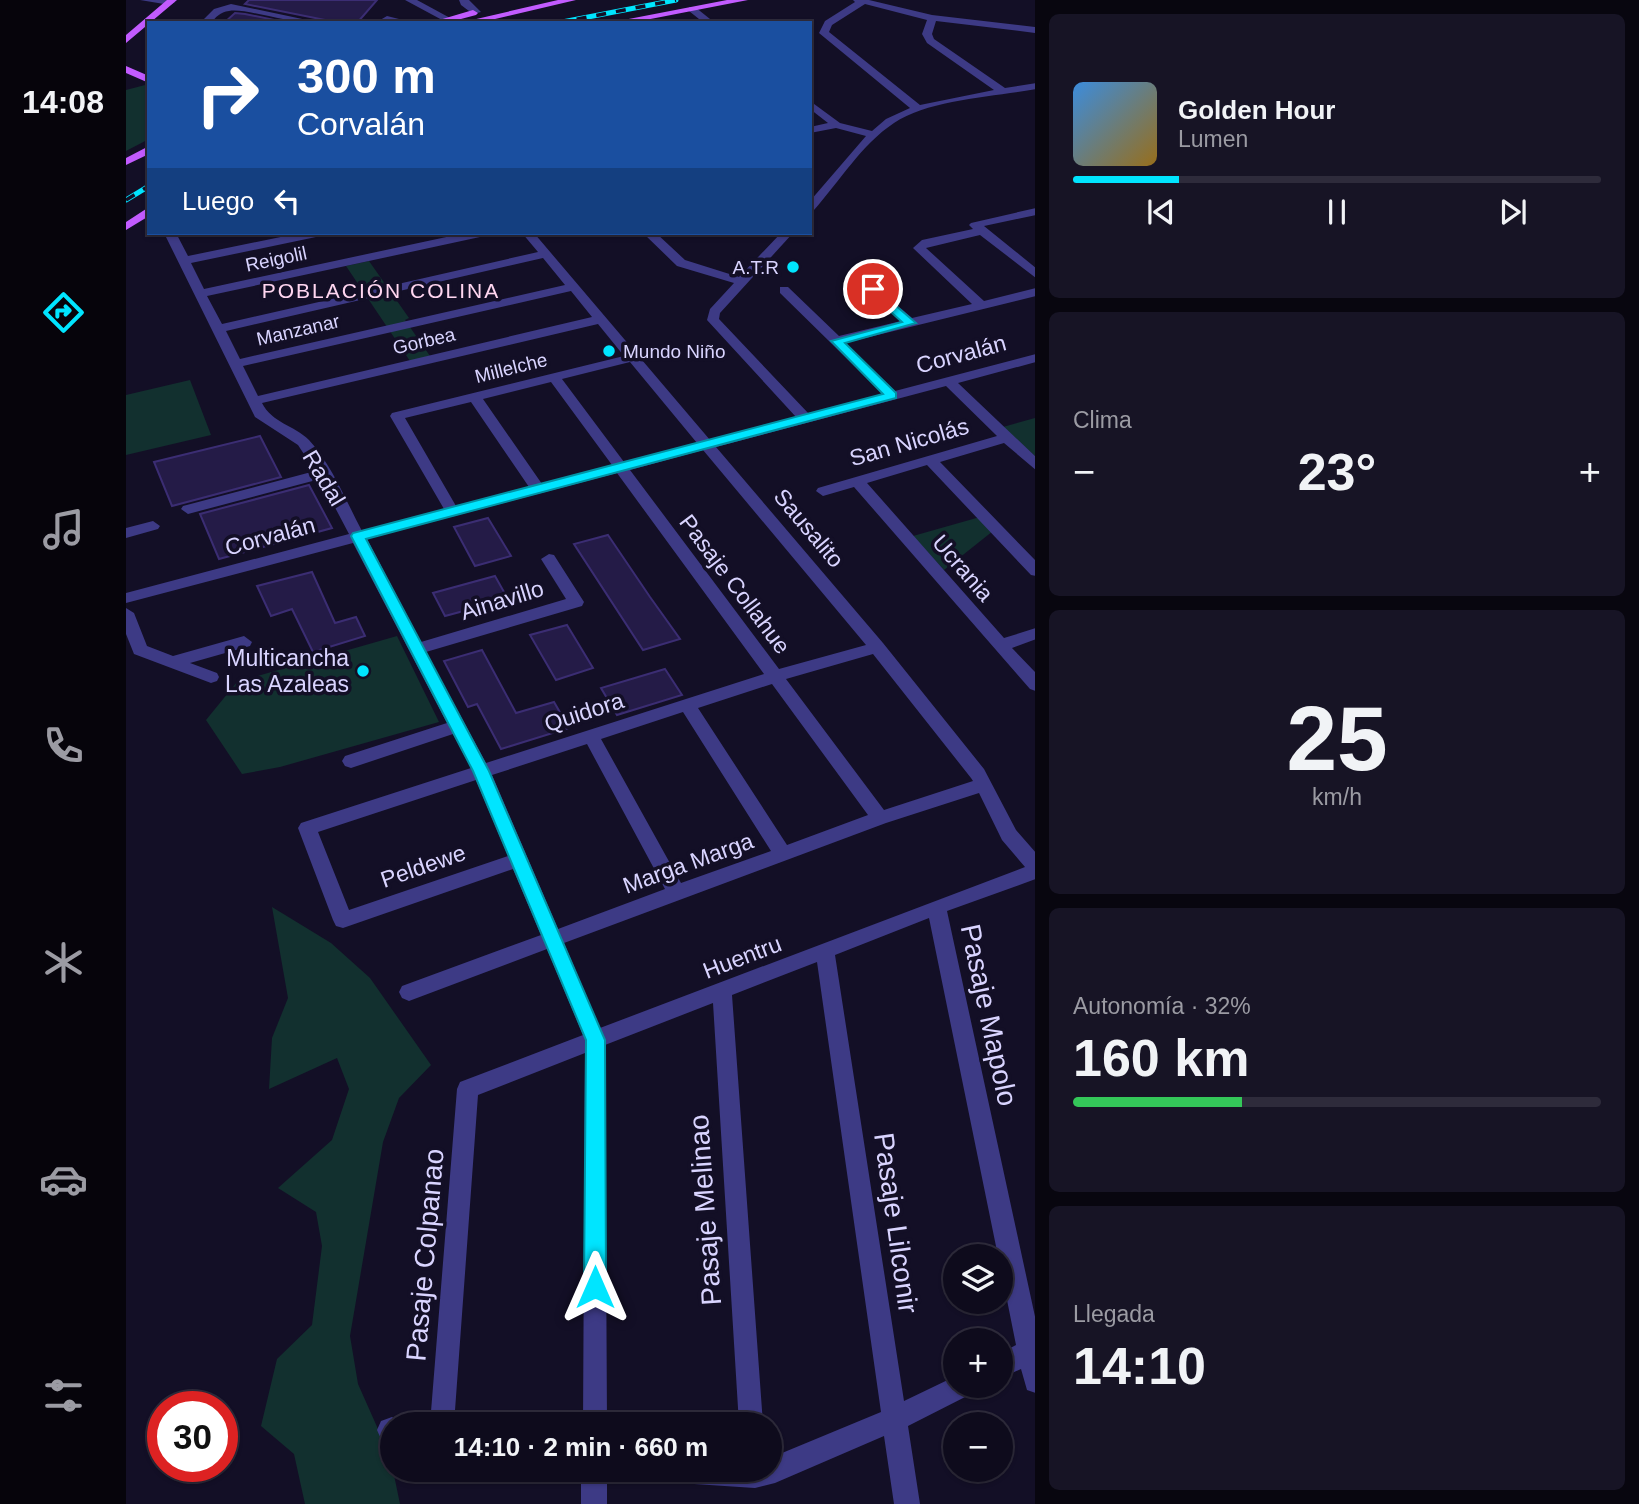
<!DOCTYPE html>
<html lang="es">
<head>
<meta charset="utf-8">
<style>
  body { margin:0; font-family:Arial,sans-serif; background:#171425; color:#f1f3f6; height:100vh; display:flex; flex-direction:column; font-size:26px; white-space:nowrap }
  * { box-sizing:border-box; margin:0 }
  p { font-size:23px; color:#9b9ba3 }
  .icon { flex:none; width:38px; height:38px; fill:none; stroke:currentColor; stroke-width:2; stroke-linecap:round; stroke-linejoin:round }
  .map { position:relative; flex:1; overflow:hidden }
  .sheet { display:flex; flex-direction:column; gap:14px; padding:14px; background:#08060f; width:604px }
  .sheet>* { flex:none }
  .hud { position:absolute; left:21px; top:21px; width:665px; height:214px; border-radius:0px; box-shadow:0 2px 5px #0004,0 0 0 2px #2e2b3b; background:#1a4fa0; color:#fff; overflow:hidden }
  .controls { position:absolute; left:817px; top:1244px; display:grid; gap:14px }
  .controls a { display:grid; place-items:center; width:70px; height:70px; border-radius:50%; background:#0e0b1c; box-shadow:0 2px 5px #0004,0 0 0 2px #2e2b3b; font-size:35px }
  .speed { position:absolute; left:21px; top:1391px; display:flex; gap:14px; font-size:35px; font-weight:700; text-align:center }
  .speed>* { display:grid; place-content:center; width:91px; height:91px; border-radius:50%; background:#0e0b1c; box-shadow:0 2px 5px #0004,0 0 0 2px #2e2b3b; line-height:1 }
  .speed .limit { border:10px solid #d22; background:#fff; color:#111 }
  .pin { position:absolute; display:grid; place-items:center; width:60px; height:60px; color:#fff; margin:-30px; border:4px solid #fff; border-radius:50%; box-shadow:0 2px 7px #0007 }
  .me { position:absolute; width:77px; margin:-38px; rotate:0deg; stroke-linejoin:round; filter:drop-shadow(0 0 5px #0008) }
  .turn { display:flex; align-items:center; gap:24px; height:147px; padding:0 35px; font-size:32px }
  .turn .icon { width:91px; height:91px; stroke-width:2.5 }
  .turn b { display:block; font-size:49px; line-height:60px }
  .then { display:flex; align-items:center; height:66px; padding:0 35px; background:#0003; gap:14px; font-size:26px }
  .big { font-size:52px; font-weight:600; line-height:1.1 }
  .sheet .tile { flex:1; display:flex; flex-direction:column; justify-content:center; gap:10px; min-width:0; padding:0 24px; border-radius:10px; background:#171425 }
  .sheet .dial { align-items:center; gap:0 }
  .dial b { font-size:91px; line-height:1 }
  .song { display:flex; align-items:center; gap:21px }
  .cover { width:84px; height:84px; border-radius:10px; background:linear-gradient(135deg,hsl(210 70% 55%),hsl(40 70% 35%)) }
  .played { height:7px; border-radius:4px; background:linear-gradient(90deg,#00e5ff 20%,#2e2b3b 20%) }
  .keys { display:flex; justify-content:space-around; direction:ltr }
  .heat { display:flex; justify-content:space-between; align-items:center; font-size:38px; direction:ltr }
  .charge { height:10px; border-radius:5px; background:linear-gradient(90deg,#34c759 32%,#2e2b3b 0) }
  .trip { position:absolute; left:254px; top:1412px; width:402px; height:70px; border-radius:35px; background:#0e0b1c; box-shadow:0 2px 5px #0004,0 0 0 2px #2e2b3b; font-weight:600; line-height:70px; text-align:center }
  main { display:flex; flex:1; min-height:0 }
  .dock { display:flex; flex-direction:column; width:126px; justify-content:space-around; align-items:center; background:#06040b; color:#9b9ba3 }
  .dock .icon { width:49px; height:49px }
  .dock .current { color:#00e5ff }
  .dock b { font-size:32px; color:#f1f3f6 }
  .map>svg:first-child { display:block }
</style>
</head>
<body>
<main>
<nav class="dock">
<b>14:08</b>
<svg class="icon current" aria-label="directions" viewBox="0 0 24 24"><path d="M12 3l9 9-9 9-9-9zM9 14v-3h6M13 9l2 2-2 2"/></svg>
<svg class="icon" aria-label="music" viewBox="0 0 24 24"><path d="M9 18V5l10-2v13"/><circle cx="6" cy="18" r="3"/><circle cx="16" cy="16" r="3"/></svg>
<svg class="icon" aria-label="phone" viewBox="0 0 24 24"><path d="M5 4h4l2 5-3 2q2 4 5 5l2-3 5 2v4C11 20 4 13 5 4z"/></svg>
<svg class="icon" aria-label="climate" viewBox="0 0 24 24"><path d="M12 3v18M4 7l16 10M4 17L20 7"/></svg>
<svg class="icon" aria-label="car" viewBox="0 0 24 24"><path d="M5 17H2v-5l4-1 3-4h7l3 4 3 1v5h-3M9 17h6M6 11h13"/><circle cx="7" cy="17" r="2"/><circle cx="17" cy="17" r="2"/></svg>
<svg class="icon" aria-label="filters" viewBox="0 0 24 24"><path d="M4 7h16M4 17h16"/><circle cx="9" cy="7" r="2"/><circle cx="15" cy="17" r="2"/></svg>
</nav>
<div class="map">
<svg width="910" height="1504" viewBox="0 0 910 1504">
  <rect width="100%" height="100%" fill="#130f26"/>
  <!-- green -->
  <path fill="#12302f" d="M 23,84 L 23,139 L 0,151 L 0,90 Z
    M 243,261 L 283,318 L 279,320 L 304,356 L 284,361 L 220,266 Z
    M 64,380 L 85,435 L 0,455 L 0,395 Z
    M 909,418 L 909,456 L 877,427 Z
    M 854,517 L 867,531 L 818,570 L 787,536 Z
    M 271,636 L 313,722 L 154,767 L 116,774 L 80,720 L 111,682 Z
    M 146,907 L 205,943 L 244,978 L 305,1065 L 273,1098 L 257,1142 L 224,1336 L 232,1384 L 264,1456 L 274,1504 L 179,1504 L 168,1454 L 135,1426 L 151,1359 L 186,1325 L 196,1246 L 190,1212 L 152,1188 L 206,1140 L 223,1089 L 211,1058 L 143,1089 L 146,1038 L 162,998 Z"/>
  <!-- building -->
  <path fill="#241b47" stroke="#3b2d73" stroke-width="2" d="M 123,0 L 251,0 L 231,23 L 214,23 L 119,4 Z
    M 109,13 L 119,14 L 149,20 L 146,23 L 98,23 Z
    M 134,436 L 155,477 L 46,506 L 28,462 Z
    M 183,485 L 206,528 L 93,559 L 74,514 Z
    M 362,518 L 385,556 L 349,566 L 328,527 Z
    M 482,535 L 524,597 L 554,639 L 517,650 L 448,544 Z
    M 186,572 L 209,623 L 230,617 L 239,636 L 187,652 L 166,609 L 145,616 L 131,586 Z
    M 369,576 L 382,599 L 319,616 L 307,593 Z
    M 441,625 L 467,668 L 430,680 L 404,635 Z
    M 356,650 L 390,713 L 428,702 L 443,728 L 375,749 L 351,704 L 342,707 L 318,661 Z
    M 539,669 L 556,695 L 491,715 L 475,688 Z"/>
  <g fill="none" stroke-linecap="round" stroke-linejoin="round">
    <!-- minor -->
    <path fill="#3d3a85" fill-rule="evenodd" d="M 14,0 L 47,0 L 49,2 L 44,5 Z
      M 279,0 L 291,0 L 326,19 L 318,21 Z
      M 333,0 L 343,0 L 355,12 L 347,14 L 335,5 Z
      M 727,0 L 743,0 L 806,15 L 910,27 L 910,33 L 810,21 L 806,34 L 808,39 L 879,88 L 910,83 L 910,89 C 867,97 804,99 768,123 C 736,144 713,182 688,210 L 684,211 L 684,201 L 740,136 L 710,128 L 684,133 L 684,127 L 702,123 L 684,109 L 684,101 L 714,123 L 746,131 L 760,119 L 784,108 L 693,33 L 699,21 L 729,2 ZM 739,4 L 801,20 L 796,34 L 801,43 L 868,90 L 794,105 L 703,32 L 706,25 Z
      M 105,4 L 181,20 L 186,23 C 162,23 120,8 103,11 C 94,12 90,17 85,23 L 74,23 L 88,9 Z
      M 563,7 L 569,7 L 589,23 L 578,23 L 563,11 Z
      M 261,16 L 289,23 L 249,23 Z
      M 31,19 L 41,21 L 43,23 L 27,23 Z
      M 910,208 L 910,215 L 858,226 L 910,268 L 910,278 L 854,235 L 800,248 L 858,301 L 910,288 L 910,296 L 719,343 L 769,391 L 910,354 L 910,362 L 832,383 L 910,457 L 910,470 L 878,443 L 814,462 L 910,561 L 910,576 L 905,575 L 801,465 L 741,483 L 878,638 L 910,628 L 910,639 L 886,648 L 910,673 L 910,691 L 904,689 L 728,487 L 697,496 L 690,491 L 692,488 L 871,436 L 820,386 L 590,447 L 757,643 L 858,769 L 890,830 L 910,853 L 910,879 L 821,911 L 910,1321 L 910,1393 L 901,1390 L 895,1369 L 875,1378 L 875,1353 L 890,1345 L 875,1270 L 875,1256 L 872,1256 L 803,918 L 709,955 L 778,1401 L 830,1376 L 830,1386 L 846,1386 L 843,1395 L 782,1426 L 794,1504 L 768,1504 L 758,1436 L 649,1483 L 629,1488 L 553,1483 L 544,1479 L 540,1470 L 644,1470 L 644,1458 L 755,1412 L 691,962 L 606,995 L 637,1424 L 613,1424 L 587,1003 L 479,1045 L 481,1424 L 457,1424 L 459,1053 L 352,1095 L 328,1424 L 304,1424 L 331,1089 L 334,1082 L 457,1035 L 421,949 L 283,1001 L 276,998 L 273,992 L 276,986 L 415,935 L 387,869 L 217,928 L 210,926 L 207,920 L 172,828 L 175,823 L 345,768 L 327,734 L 225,768 L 219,766 L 216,761 L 219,756 L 321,723 L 227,543 L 0,603 L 0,593 L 223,534 L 194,479 L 62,514 L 55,509 L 57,506 L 189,471 L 172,445 L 129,417 L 38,233 L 50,233 L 62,256 L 174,233 L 196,233 L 190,237 L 65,263 L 78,289 L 339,233 L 360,233 L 354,237 L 81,296 L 96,324 L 412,252 L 396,233 L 408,233 L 584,440 L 670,417 L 581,320 L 584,309 L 608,283 L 551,266 L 517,233 L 530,233 L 559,260 L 613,277 L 655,233 L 667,233 L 594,313 L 593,319 L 683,414 L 757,394 L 654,293 L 654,287 L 662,287 L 713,336 L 775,321 L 725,276 L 723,273 L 729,269 L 786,318 L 846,304 L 787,248 L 796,240 L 847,229 L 843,225 L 845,223 ZM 417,258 L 439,285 L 114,359 L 100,331 ZM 445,291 L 466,317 L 132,396 L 117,366 ZM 472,324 L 498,356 L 266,413 L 264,416 L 318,509 L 236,531 C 220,501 206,465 183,440 C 168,425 146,423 136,403 ZM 504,362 L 571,443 L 498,462 L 436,379 ZM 425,382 L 486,465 L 416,484 L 357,399 ZM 345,402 L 403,487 L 330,506 L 279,418 ZM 577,450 L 740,645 L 653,669 L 504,470 ZM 491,473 L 638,674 L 360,763 L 300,652 L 456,606 L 458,602 L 428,555 L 423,554 L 415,559 L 440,599 L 295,642 L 241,539 ZM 747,654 L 845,778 L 847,781 L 758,810 L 660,679 ZM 646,684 L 742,815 L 661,845 L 572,708 ZM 557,712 L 645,851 L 555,883 L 475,739 ZM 461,744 L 539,889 L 432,929 L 366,775 ZM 350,780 L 382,856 L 223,910 L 192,832 ZM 853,793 L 876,840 L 899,867 L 474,1028 L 438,943 L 760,823 Z
      M 27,521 L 34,526 L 32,529 L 0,538 L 0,528 Z
      M 0,608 L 8,613 L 21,646 L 47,656 L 118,636 L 126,642 L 124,646 L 64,663 L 91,673 L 93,677 L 91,681 L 85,683 L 8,654 L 0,634 Z
      M 266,1417 L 276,1424 L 266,1424 L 264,1443 L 255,1439 L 251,1430 L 255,1421 Z
      M 455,1470 L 481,1470 L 481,1504 L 455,1504 Z"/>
    <!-- major -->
    <path fill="#c25bff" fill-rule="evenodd" d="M 41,0 L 51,0 L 0,43 L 0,35 Z
      M 432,0 L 450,0 L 352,23 L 333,23 Z
      M 601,0 L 622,0 L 504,23 L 482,23 Z
      M 347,10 L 352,13 L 350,15 L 320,23 L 303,23 Z
      M 0,66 L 23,76 L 23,83 L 0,73 Z
      M 23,146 L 23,154 L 0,165 L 0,158 Z
      M 23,207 L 23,216 L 0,230 L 0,222 Z"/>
    <!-- rail casing -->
    <g stroke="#00e5ff" stroke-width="5">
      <path id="rail" d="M 431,23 L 550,0
        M 0,200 L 23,186"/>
    </g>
    <!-- rail -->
    <use href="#rail" stroke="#130f26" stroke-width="3.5" stroke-dasharray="10" stroke-linecap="butt"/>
  </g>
  <!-- route -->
  <path fill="#00e5ff" stroke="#0095a6" stroke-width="2" d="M 747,286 L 790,323 L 719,343 L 770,393 L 770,398 L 240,539 L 363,771 L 479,1040 L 480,1287 L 476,1295 L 469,1298 L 461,1295 L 458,1287 L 460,1040 L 347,771 L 225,536 L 227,533 L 757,394 L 705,341 L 776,322 L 743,292 L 743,287 Z"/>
  <!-- markers -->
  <g fill="#00e5ff" stroke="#130f26" stroke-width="2.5">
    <circle cx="667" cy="267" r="7"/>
    <circle cx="483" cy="351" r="7"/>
    <circle cx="237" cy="671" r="7"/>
  </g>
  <g text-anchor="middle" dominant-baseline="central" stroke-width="7" stroke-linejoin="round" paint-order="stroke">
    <!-- far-street labels -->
    <g font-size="19" fill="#d9d4ff" stroke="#130f26">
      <text transform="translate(150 259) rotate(-12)">Reigolil</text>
      <text transform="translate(172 330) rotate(-13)">Manzanar</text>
      <text transform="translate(298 341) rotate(-13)">Gorbea</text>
      <text transform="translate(385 368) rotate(-14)">Millelche</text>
    </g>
    <!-- far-poi labels -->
    <g font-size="19" fill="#d9d4ff" stroke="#130f26" text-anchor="end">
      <text x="653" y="267">A.T.R</text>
      <text x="497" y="351" text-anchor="start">Mundo Niño</text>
    </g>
    <!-- far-neighbourhood labels -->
    <g font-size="21" letter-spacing="2" fill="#ffd6f0" stroke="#130f26">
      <text x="255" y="290">POBLACIÓN COLINA</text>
    </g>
    <!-- street labels -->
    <g font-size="23" fill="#d9d4ff" stroke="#130f26">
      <text transform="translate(835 354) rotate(-15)">Corvalán</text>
      <text transform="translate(783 442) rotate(-16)">San Nicolás</text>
      <text transform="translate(198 478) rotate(59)">Radal</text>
      <text transform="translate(683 528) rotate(50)">Sausalito</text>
      <text transform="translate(144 536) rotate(-15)">Corvalán</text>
      <text transform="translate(837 568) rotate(49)">Ucrania</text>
      <text transform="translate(609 584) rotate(53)">Pasaje Collahue</text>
      <text transform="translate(376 600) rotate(-17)">Ainavillo</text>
      <text transform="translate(458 712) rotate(-18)">Quidora</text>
      <text transform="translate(562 863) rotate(-20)">Marga Marga</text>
      <text transform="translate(297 866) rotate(-19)">Peldewe</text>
      <text transform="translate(616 957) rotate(-21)">Huentru</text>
    </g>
    <!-- poi labels -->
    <g font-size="23" fill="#d9d4ff" stroke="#130f26" text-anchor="end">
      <text x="223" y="658">Multicancha<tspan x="223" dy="26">Las Azaleas</tspan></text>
    </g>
    <!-- near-street labels -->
    <g font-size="28" fill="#d9d4ff" stroke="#130f26">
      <text transform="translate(863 1015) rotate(78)">Pasaje Mapolo</text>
      <text transform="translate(579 1210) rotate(-94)">Pasaje Melinao</text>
      <text transform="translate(770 1223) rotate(82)">Pasaje Lilconir</text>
      <text transform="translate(299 1255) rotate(-85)">Pasaje Colpanao</text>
    </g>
  </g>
</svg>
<div class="controls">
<a><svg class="icon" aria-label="layers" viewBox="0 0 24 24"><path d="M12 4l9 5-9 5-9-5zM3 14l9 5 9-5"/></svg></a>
<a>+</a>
<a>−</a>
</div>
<div class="speed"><div class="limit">30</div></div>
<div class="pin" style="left:747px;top:289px;background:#d93025"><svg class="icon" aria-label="arrive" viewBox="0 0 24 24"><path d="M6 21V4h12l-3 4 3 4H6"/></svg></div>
<svg class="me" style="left:469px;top:1287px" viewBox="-20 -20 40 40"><path d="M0-17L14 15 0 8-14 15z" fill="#00e5ff" stroke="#fff" stroke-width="4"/></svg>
<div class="trip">14:10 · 2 min · 660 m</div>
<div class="hud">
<div class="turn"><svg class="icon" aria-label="right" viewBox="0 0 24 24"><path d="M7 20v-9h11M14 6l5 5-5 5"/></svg><div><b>300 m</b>Corvalán</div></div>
<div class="then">Luego<svg class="icon" aria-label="left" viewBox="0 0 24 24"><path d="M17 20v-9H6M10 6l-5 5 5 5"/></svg></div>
</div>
</div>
<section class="sheet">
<div class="tile">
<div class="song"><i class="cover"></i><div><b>Golden Hour</b><p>Lumen</p></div></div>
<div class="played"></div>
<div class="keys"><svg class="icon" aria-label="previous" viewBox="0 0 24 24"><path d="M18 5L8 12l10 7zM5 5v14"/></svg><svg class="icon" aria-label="pause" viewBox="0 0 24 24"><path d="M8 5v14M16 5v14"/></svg><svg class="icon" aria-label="next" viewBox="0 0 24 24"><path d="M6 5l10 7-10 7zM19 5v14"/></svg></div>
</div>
<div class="tile"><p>Clima</p>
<div class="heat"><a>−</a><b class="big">23°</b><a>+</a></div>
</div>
<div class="tile dial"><b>25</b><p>km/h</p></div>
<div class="tile"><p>Autonomía · 32%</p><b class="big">160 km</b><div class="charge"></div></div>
<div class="tile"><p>Llegada</p><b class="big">14:10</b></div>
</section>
</main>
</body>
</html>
